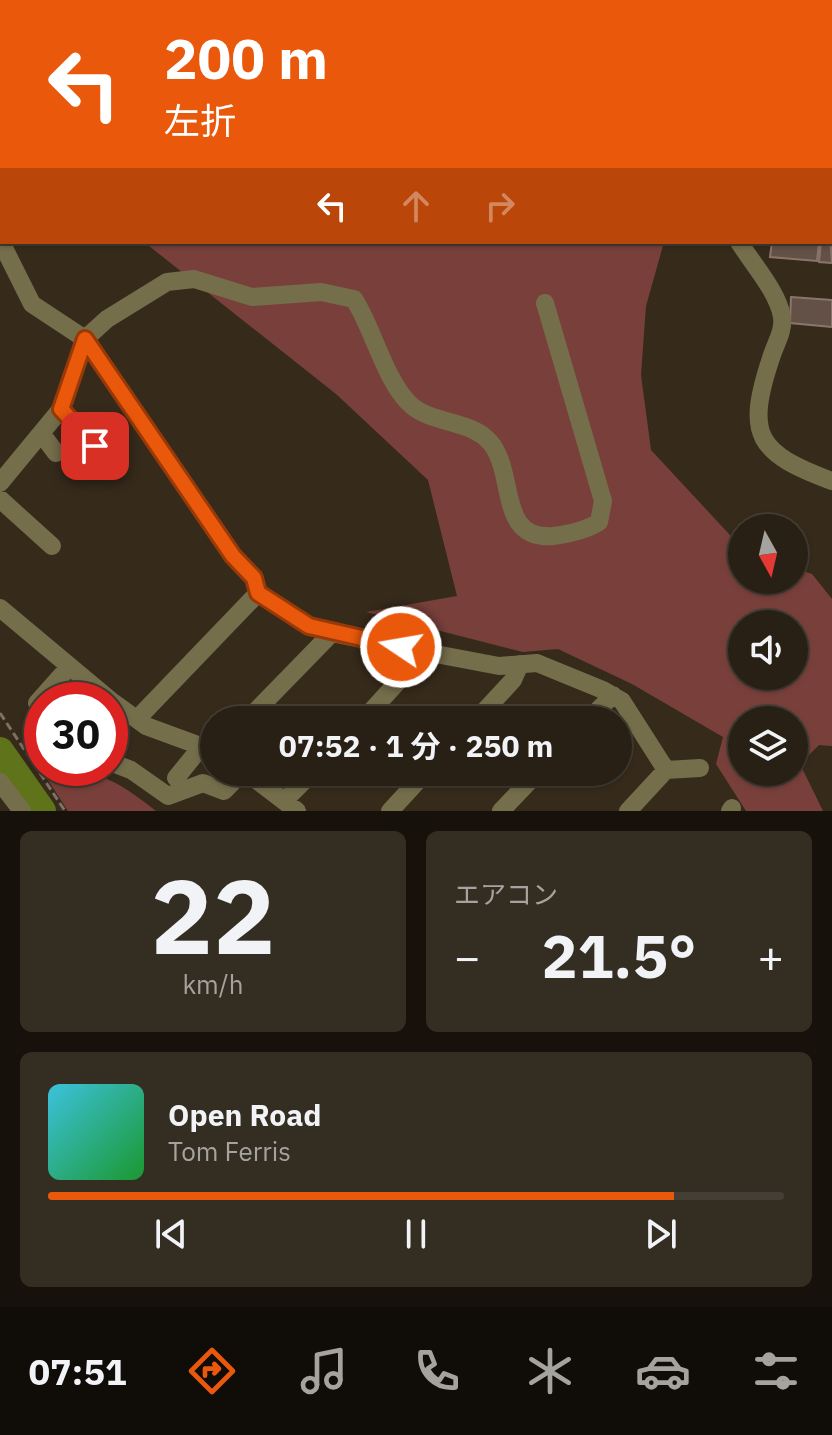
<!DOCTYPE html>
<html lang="ja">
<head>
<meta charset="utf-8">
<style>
  body { margin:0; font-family:"IBM Plex Sans","Noto Sans JP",sans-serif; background:#342d22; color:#f1f3f6; height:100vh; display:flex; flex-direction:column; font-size:30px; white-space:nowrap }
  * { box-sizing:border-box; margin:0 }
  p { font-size:26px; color:#a5a3a0 }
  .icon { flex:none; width:44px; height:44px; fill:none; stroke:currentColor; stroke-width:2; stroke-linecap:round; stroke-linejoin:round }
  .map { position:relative; height:811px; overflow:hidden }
  .panel { display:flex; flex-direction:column; gap:20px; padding:20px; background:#16120b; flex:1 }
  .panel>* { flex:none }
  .guide { position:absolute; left:0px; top:0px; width:832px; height:244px; box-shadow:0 2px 6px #0004,0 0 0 2px #443e34; background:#ea580c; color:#fff; overflow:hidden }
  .needle { width:52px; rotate:172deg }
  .controls { position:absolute; left:728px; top:514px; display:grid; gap:16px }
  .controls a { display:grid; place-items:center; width:80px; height:80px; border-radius:50%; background:#282014; box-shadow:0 2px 6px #0004,0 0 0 2px #443e34; font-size:40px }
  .speed { position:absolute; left:24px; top:682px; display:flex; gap:16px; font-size:40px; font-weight:700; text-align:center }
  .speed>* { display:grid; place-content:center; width:104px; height:104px; border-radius:50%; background:#282014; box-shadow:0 2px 6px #0004,0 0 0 2px #443e34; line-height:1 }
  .speed .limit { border:12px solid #d22; background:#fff; color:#111 }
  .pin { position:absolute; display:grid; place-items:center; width:68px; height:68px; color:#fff; margin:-34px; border-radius:16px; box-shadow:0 4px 12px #0006 }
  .me { position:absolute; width:88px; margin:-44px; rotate:282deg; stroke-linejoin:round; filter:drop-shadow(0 0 6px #0008) }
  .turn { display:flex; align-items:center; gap:28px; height:168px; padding:0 32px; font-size:36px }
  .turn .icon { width:104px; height:104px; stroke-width:2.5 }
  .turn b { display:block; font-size:56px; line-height:68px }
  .lanes { display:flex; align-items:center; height:76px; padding:0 32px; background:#0003; justify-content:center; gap:40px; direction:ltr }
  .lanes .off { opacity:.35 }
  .big { font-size:60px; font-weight:700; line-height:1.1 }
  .panel .widget { flex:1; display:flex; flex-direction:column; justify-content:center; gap:12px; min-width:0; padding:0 28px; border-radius:12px; background:#342d22 }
  .panel .dial { align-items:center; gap:0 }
  .dial b { font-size:104px; line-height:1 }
  .song { display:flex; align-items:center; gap:24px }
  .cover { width:96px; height:96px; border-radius:12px; background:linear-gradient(135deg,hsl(190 70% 55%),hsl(130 70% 35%)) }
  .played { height:8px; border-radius:4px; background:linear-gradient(90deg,#ea580c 85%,#443e34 85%) }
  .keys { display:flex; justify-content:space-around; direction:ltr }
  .heat { display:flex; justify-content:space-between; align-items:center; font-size:44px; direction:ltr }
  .panel .tiles { flex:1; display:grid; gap:20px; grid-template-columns:1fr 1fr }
  .widget:last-child { grid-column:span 2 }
  .trip { position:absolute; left:200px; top:706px; width:432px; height:80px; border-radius:40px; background:#282014; box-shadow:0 2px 6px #0004,0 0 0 2px #443e34; font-weight:700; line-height:80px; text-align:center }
  .tab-bar { display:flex; height:128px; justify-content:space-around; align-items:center; background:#100d08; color:#a5a3a0 }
  .tab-bar .icon { width:56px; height:56px }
  .tab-bar .current { color:#ea580c }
  .tab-bar b { font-size:36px; color:#f1f3f6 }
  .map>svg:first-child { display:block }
</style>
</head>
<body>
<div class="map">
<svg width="832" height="811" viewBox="0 0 832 811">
  <rect width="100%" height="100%" fill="#362a1b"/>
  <!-- green -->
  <path fill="#79403b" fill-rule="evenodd" d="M 144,242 L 664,242 L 646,306 L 641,375 L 651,450 L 742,548 L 742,580 L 794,580 L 794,568 L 812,574 L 832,599 L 832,746 L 819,745 L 800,764 L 823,811 L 746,811 L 716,764 L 723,737 L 632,684 L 558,649 L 523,652 L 366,612 L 457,596 L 428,480 L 336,394 ZM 742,624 L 794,624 L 794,676 L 742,676 ZM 742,720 L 794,720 L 794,772 L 742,772 Z
    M 42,748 L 42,768 C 94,768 116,779 156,811 L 68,811 L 31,754 Z"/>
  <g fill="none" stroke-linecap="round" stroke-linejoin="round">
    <!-- river -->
    <path stroke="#5e731a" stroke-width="28" d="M 0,751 L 42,811"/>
  </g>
  <!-- building -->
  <path fill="#635046" stroke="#8a756a" stroke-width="2" d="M 830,235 L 832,263 L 819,262 L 821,242 L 830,242 Z
    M 772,242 L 819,242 L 817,261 L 770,257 Z
    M 791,297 L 832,300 L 832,327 L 790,323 Z"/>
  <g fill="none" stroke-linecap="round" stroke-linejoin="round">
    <!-- path -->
    <path stroke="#7c7164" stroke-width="3" stroke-dasharray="8 4" stroke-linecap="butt" d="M 0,713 L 65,811"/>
    <!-- minor -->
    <path stroke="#756e4b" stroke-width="18" d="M 191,0 L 192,2
      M 332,2 L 334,0
      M 830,45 L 832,42
      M 0,240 L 32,304 L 85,339 L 233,556 L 254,578 L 258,593 L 137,719
      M 739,242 C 752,263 778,292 782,317 C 784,332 775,344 771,358 C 745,436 757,453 832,481
      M 61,409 L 95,446
      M 41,433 L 56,453
      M 0,483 L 61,409 L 85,339 L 107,319 L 167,282 L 194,279 L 252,297 L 321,292 L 354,299 C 373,328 386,384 412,406 C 434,424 469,420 489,441 C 517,471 496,541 553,536 C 569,534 585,531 599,522 L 603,501 L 545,303
      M 0,499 L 52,546
      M 0,608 L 110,700
      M 327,632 L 425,652 L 363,720
      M 425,652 L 499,666 L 537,663 L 603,690 L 622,701 L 666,770 L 628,811
      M 110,700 L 146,726 L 214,751
      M 42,707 L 37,703 L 69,667
      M 247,720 L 327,638 L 327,632 L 309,626 L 258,593
      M 476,720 L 513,680 L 520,664
      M 588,720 L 613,695
      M 110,762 L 131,770 L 168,796 L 203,783 L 224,791 L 243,772
      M 666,770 L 700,768
      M 246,772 L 297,811
      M 176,778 L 201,747
      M 0,782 L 22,811
      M 285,800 L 313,772
      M 390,811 L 426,772
      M 501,811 L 538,772
      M 730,811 L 732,808"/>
  </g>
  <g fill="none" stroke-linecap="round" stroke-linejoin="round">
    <!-- route casing -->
    <g stroke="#983908" stroke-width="20">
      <path id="route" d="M 95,446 L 61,409 L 85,339 L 233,556 L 254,578 L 258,593 L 309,626 L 401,647"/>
    </g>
    <!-- route -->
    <use href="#route" stroke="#ea580c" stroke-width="14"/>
  </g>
</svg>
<div class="controls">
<a><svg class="needle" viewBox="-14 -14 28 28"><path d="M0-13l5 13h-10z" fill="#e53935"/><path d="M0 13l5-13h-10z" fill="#a5a3a0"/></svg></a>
<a><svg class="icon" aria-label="sound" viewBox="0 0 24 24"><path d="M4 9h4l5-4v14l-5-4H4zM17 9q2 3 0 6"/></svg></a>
<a><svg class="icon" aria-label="layers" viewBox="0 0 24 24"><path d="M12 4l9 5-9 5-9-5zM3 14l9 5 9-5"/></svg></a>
</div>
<div class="speed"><div class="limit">30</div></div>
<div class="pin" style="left:95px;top:446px;background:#d93025"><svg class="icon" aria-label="arrive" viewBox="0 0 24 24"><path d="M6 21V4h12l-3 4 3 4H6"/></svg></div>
<svg class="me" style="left:401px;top:647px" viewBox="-20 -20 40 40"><circle r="17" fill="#ea580c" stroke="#fff" stroke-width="3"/><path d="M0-11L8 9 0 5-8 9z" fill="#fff"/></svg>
<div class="trip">07:52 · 1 分 · 250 m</div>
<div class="guide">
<div class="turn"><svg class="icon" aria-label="left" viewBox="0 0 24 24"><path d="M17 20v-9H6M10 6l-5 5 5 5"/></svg><div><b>200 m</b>左折</div></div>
<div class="lanes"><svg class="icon" aria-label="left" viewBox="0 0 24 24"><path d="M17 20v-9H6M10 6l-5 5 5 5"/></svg><svg class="icon off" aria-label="ahead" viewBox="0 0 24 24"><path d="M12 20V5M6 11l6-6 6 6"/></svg><svg class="icon off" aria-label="right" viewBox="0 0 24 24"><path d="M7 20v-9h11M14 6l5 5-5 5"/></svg></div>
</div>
</div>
<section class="panel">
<div class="tiles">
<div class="widget dial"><b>22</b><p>km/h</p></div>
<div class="widget"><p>エアコン</p>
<div class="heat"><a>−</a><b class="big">21.5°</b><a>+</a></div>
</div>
<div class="widget">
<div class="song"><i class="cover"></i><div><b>Open Road</b><p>Tom Ferris</p></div></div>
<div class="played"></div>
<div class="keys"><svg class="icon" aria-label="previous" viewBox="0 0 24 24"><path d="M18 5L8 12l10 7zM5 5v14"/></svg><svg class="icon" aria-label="pause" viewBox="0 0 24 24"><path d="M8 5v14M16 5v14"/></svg><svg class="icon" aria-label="next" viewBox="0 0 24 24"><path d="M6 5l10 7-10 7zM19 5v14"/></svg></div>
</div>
</div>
</section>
<nav class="tab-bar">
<b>07:51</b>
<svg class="icon current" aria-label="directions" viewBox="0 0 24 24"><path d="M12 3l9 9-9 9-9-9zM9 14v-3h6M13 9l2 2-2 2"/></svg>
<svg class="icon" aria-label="music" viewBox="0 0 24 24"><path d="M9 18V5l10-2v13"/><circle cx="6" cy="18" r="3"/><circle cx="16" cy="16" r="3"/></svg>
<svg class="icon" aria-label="phone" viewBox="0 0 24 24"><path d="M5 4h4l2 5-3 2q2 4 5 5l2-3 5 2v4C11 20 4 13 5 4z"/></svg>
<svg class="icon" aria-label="climate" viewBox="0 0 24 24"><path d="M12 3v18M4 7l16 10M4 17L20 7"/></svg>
<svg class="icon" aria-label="car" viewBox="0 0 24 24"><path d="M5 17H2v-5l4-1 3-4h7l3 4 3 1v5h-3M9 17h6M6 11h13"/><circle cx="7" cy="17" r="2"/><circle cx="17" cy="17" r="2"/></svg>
<svg class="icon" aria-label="filters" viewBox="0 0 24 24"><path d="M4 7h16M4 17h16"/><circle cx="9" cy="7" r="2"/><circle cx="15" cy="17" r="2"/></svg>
</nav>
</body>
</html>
